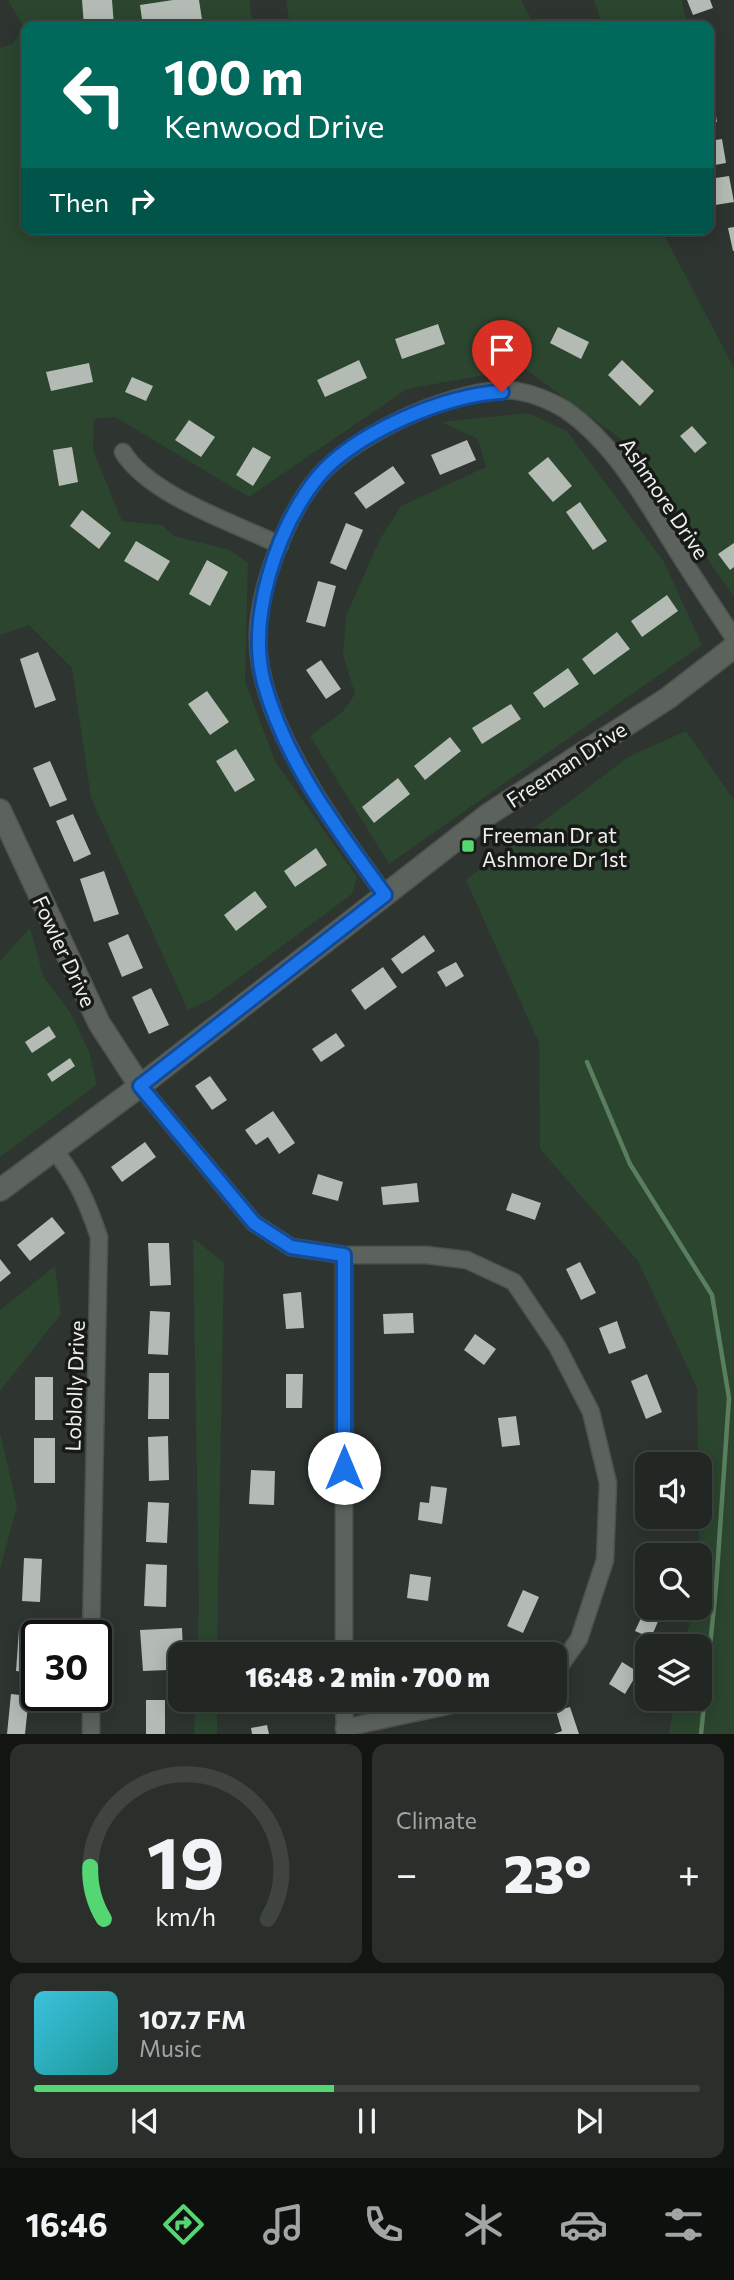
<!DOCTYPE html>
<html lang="en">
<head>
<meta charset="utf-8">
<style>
  body { margin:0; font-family:Commissioner,sans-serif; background:#2a2f2b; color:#f1f3f6; height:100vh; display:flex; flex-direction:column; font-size:26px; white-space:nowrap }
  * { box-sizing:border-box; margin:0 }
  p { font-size:23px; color:#a2a5a6 }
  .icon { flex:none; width:38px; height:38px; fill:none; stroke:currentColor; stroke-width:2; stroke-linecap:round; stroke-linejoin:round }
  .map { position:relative; height:1734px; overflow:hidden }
  .side { display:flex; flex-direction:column; gap:10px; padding:10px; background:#131513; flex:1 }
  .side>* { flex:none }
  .top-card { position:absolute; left:21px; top:21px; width:693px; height:214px; border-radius:14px; box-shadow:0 4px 18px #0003,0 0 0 2px #3f4441; background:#00695c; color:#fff; overflow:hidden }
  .tools { position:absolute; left:635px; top:1452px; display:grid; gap:14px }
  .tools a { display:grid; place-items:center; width:77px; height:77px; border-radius:14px; background:#222723; box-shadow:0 4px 18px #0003,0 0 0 2px #3f4441; font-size:35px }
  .speed { position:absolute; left:21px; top:1620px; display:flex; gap:14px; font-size:35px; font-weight:700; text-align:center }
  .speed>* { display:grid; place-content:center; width:91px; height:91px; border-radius:50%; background:#222723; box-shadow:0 4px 18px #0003,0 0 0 2px #3f4441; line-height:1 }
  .speed .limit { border:4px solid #111; border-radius:10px; background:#fff; color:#111 }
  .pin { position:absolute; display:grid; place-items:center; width:60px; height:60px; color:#fff; margin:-72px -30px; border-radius:50% 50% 50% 0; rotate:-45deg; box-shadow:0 0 7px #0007 }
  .pin .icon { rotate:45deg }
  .me { position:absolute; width:77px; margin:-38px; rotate:0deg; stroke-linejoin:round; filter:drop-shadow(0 0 5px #0008) }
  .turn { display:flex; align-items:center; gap:24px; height:147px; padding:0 28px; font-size:32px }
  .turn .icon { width:91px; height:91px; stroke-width:2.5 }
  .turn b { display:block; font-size:49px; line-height:60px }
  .then { display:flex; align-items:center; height:66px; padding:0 28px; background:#0003; gap:14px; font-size:26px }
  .big { font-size:52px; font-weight:800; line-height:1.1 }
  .side .widget { flex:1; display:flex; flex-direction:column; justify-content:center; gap:10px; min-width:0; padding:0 24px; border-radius:14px; background:#2a2f2b }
  .side .dial { align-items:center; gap:0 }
  .dial svg { height:182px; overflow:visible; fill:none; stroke:#3f4441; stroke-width:7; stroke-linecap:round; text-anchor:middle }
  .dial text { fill:#f1f3f6; stroke:none }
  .song { display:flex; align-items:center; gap:21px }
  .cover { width:84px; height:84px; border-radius:10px; background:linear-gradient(135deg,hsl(190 70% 55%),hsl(180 70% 35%)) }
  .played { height:7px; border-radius:4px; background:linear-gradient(90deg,#54d672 45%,#3f4441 45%) }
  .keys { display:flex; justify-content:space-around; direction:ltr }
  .heat { display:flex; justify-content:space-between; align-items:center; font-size:38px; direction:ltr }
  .side .tiles { flex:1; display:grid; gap:10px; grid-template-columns:1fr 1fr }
  .widget:last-child { grid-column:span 2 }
  .trip { position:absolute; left:168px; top:1642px; width:399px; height:70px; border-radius:14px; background:#222723; box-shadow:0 4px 18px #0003,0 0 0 2px #3f4441; font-weight:800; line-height:70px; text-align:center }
  .menu { display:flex; height:112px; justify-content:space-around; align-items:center; background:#0e100e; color:#a2a5a6 }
  .menu .icon { width:49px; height:49px }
  .menu .active { color:#54d672 }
  .menu b { font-size:32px; color:#f1f3f6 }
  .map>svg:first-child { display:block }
</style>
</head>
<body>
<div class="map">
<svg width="734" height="1734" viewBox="0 0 734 1734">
  <rect width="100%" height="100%" fill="#2e342f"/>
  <!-- green -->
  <path fill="#2b452f" d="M 8,0 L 249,0 L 253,26 L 26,26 L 26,229 L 661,229 L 734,368 L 734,597 L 626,443 L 524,368 L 407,389 L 249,497 L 115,417 L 94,419 L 93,450 L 122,521 L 162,525 L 174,536 L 230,550 L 248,563 L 245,681 L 275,761 L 357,877 L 352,894 L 210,1000 L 188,1010 L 91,798 L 72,668 L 29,625 L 0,635 L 0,48 L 12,44 L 24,28 Z
    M 286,0 L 521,0 L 535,26 L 290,26 Z
    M 594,0 L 682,0 L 687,26 L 603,26 Z
    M 528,413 L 567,431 L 664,562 L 702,645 L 389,864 L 310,736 L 343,711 L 355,694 L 343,655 L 346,616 L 379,541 L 401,506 L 486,467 L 478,439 L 441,422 Z
    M 686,731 L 734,800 L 734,1734 L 669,1734 L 675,1699 L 700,1699 L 700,1647 L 685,1647 L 692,1608 L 700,1608 L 697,1388 L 638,1261 L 540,1149 L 539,1043 L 466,880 L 628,757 Z
    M 30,928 L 44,978 L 70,1012 L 89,1051 L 97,1085 L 0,1157 L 0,961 Z
    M 193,1238 L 224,1263 L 217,1654 L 197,1654 L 199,1606 Z
    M 55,1266 L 61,1314 L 0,1391 L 0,1310 Z
    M 0,1432 L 17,1506 L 0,1570 Z
    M 195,1699 L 217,1699 L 217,1734 L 194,1734 Z"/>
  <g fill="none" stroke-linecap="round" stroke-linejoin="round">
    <!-- stream -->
    <path stroke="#597f5e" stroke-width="4.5" d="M 587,1062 L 630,1164 L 712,1295 L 729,1398 L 716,1587 L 701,1734"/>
  </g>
  <!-- building -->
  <path fill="#b4bbb5" d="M 82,0 L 112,0 L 114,26 L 84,26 Z
    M 173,0 L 199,0 L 203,26 L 143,26 L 140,5 Z
    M 687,0 L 710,0 L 713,8 L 693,15 Z
    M 713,98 L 717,122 L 709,123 L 709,99 Z
    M 722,139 L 726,163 L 709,166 L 709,141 Z
    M 729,176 L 734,202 L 709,206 L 709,179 Z
    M 734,227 L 734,251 L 733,251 L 728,228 Z
    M 438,324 L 445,344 L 402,359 L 395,339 Z
    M 558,327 L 589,342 L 581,359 L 550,343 Z
    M 359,360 L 367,378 L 325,397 L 317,380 Z
    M 622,360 L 654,391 L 640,406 L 608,375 Z
    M 89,363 L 93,382 L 51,391 L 46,372 Z
    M 132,377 L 153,386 L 146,401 L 125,392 Z
    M 189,420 L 215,437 L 201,457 L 175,440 Z
    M 692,426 L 707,443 L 695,453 L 680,436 Z
    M 467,440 L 476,460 L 440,475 L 431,455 Z
    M 72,447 L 78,482 L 59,486 L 53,450 Z
    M 253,447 L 271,457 L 253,486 L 236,475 Z
    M 548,457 L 572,486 L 553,502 L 528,473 Z
    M 393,466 L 405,483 L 366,509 L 354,493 Z
    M 580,502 L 607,541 L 593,550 L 566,512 Z
    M 82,510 L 111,533 L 99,549 L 70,526 Z
    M 346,523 L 363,530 L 346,570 L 330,563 Z
    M 136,541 L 170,561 L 158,581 L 124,561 Z
    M 734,543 L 734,567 L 730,570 L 718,554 Z
    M 207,560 L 228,572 L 210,606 L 189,594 Z
    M 318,581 L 336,586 L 325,627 L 306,622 Z
    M 667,595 L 678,611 L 642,637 L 631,621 Z
    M 617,632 L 630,649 L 594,675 L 582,659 Z
    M 38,652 L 56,700 L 35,708 L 20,659 Z
    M 321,660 L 341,689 L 326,699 L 306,670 Z
    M 568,668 L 579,684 L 544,708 L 533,693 Z
    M 207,691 L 229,722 L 210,735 L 188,704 Z
    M 511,704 L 521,719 L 482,744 L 472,728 Z
    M 450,737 L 461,751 L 425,780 L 414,766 Z
    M 236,749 L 255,780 L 235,792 L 216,761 Z
    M 50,761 L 67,800 L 50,807 L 33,768 Z
    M 398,778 L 410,794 L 374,823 L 362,807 Z
    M 73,814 L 91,854 L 74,862 L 56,821 Z
    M 316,848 L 327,865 L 295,887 L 284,871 Z
    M 104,871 L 119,914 L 94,922 L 80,879 Z
    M 255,891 L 267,907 L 236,931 L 224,915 Z
    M 128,934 L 143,968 L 122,977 L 108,943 Z
    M 424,935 L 435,951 L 402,974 L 391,959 Z
    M 456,962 L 464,976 L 446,987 L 437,972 Z
    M 383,967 L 397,987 L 365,1010 L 351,990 Z
    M 151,988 L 169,1025 L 149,1034 L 132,997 Z
    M 49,1026 L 56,1037 L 32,1053 L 25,1042 Z
    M 336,1033 L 345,1046 L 321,1062 L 312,1049 Z
    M 70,1058 L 75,1066 L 52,1082 L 47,1074 Z
    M 210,1076 L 227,1100 L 212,1110 L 195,1086 Z
    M 273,1111 L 295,1143 L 279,1154 L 268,1137 L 256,1145 L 245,1130 Z
    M 145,1142 L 156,1157 L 122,1182 L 111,1167 Z
    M 318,1174 L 343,1182 L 338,1201 L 312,1194 Z
    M 417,1183 L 419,1202 L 383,1205 L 381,1187 Z
    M 512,1193 L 541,1203 L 535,1220 L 506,1210 Z
    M 52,1217 L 65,1233 L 30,1261 L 17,1245 Z
    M 148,1243 L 169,1243 L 171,1285 L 150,1286 Z
    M 0,1259 L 11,1273 L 0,1282 Z
    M 580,1262 L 596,1293 L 581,1300 L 566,1269 Z
    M 301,1292 L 304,1328 L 286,1329 L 283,1294 Z
    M 150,1311 L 170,1312 L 168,1355 L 148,1354 Z
    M 413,1313 L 414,1333 L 384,1334 L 383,1314 Z
    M 617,1321 L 626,1348 L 609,1354 L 599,1328 Z
    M 475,1334 L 496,1349 L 484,1365 L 464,1350 Z
    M 149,1373 L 169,1373 L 169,1419 L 148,1419 Z
    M 286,1374 L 303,1374 L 302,1408 L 286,1408 Z
    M 647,1374 L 662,1412 L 646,1419 L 631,1381 Z
    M 35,1377 L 53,1377 L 53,1420 L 35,1420 Z
    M 516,1416 L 520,1445 L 502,1447 L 498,1418 Z
    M 168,1436 L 169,1480 L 149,1481 L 148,1437 Z
    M 34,1438 L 55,1438 L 55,1483 L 34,1483 Z
    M 251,1470 L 275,1471 L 274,1505 L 249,1504 Z
    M 431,1486 L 447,1488 L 442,1524 L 418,1520 L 420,1502 L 429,1503 Z
    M 148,1502 L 169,1503 L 167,1543 L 146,1542 Z
    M 24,1558 L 42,1559 L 40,1602 L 22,1601 Z
    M 146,1564 L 167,1565 L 166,1607 L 144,1606 Z
    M 410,1574 L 431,1577 L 428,1601 L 407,1598 Z
    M 523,1590 L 539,1597 L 523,1633 L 507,1626 Z
    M 648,1603 L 648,1608 L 662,1612 L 651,1638 L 635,1631 Z
    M 182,1628 L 183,1652 L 167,1652 L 168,1670 L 143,1671 L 140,1630 Z
    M 19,1629 L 38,1631 L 34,1673 L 16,1671 Z
    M 273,1642 L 275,1654 L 255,1654 L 254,1645 Z
    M 421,1646 L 424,1654 L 400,1654 L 400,1653 Z
    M 622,1662 L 638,1672 L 625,1694 L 609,1684 Z
    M 11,1694 L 29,1696 L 25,1734 L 7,1734 Z
    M 146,1700 L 165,1700 L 165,1734 L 146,1734 Z
    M 570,1707 L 579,1734 L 554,1734 L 562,1731 L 556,1711 Z
    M 267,1725 L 269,1734 L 252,1734 L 251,1728 Z"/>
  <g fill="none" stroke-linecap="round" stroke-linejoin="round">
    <!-- street casing -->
    <g stroke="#4e524f" stroke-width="19">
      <path id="street" d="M 123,452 C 149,495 234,523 280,545
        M 385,895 C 337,828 258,724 258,639 C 257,590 287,514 318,477 C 355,434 460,384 517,391 C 534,394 551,401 566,410 C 613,443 641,493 671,541 C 691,574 713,606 734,638
        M 140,1086 L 254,1223 L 291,1247 L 344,1255 L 426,1255 L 467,1260 L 514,1282 L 557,1346 L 591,1412 L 608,1483 L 605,1560 L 579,1639 L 555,1673
        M 53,1149 C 76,1176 88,1204 99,1237 L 91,1636
        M 344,1255 L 344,1654
        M 344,1699 L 345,1734
        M 344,1728 L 480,1699
        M 91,1734 L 91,1696"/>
    </g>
    <!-- secondary casing -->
    <g stroke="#4e524f" stroke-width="24">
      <path id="secondary" d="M 0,810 L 99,1023 L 140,1086
        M 0,1190 L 140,1086 L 489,814 L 668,698 L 734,647"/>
    </g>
    <!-- street -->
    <use href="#street" stroke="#5c625c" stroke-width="16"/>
    <!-- secondary -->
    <use href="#secondary" stroke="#5c625c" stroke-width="21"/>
  </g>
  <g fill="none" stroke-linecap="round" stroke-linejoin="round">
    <!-- route casing -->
    <g stroke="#114b97" stroke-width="18">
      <path id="route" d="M 344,1468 L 344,1255 L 291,1247 L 254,1223 L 140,1086 L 385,895 C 338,830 286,763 264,683 C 247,619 276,530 317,478 C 353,434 445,394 502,392"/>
    </g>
    <!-- route -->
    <use href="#route" stroke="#1a73e8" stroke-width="12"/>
  </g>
  <!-- markers -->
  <rect fill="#54d672" stroke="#181a18" stroke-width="2.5" x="461" y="839" width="14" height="14" rx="3.5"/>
  <g text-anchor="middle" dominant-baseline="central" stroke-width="7" stroke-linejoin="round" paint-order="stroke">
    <!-- street labels -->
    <g font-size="21" fill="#edf0ed" stroke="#181a18">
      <text transform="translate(665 498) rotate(56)">Ashmore Drive</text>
      <text transform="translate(566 764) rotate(-33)">Freeman Drive</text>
      <text transform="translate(65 951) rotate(65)">Fowler Drive</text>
      <text transform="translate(74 1386) rotate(-88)">Loblolly Drive</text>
    </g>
    <!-- poi labels -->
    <g font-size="21" fill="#edf0ed" stroke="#181a18" text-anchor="start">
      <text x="482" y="834">Freeman Dr at<tspan x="482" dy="24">Ashmore Dr 1st</tspan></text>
    </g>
  </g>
</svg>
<div class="tools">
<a><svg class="icon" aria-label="sound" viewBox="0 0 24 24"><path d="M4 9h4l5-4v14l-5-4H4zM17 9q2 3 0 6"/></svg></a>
<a><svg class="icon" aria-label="search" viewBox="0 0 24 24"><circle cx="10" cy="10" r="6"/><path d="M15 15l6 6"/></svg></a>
<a><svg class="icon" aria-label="layers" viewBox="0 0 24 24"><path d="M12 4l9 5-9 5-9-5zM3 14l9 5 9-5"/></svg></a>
</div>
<div class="speed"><div class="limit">30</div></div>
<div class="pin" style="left:502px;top:392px;background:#d93025"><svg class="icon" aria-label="arrive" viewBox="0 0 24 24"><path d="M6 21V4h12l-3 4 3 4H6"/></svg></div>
<svg class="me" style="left:344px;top:1468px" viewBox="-20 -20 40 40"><circle r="19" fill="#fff"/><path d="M0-13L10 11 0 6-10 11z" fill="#1a73e8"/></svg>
<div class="trip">16:48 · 2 min · 700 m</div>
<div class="top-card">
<div class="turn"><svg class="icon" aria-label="left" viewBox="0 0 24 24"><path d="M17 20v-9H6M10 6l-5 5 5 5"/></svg><div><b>100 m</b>Kenwood Drive</div></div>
<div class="then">Then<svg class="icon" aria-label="right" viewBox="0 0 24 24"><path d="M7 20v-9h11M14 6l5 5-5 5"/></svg></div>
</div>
</div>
<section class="side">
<div class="tiles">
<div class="widget dial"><svg viewBox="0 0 100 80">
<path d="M14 69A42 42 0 1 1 86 69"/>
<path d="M14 69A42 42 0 0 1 8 46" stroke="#54d672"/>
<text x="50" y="56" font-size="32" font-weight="700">19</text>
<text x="50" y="72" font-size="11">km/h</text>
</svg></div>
<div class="widget"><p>Climate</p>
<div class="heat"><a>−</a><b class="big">23°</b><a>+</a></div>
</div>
<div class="widget">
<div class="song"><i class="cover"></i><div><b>107.7 FM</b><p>Music</p></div></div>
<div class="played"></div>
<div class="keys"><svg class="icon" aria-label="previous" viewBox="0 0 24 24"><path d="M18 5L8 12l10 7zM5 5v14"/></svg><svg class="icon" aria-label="pause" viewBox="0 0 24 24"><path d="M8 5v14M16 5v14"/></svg><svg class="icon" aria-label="next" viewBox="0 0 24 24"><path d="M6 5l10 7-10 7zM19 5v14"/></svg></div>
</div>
</div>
</section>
<nav class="menu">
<b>16:46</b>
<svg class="icon active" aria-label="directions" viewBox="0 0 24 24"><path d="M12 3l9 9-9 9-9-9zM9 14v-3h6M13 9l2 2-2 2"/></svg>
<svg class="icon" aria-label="music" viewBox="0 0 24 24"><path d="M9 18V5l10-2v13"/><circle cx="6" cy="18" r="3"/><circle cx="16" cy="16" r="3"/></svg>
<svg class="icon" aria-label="phone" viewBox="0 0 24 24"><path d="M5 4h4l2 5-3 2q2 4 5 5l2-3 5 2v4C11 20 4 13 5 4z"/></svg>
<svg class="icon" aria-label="climate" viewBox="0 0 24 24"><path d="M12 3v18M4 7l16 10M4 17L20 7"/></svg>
<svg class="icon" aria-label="car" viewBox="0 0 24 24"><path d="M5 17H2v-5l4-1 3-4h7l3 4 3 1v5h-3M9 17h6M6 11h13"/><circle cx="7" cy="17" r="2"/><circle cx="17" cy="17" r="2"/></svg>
<svg class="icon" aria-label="filters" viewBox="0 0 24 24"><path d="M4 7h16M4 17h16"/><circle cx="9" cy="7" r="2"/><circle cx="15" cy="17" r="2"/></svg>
</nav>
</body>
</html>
